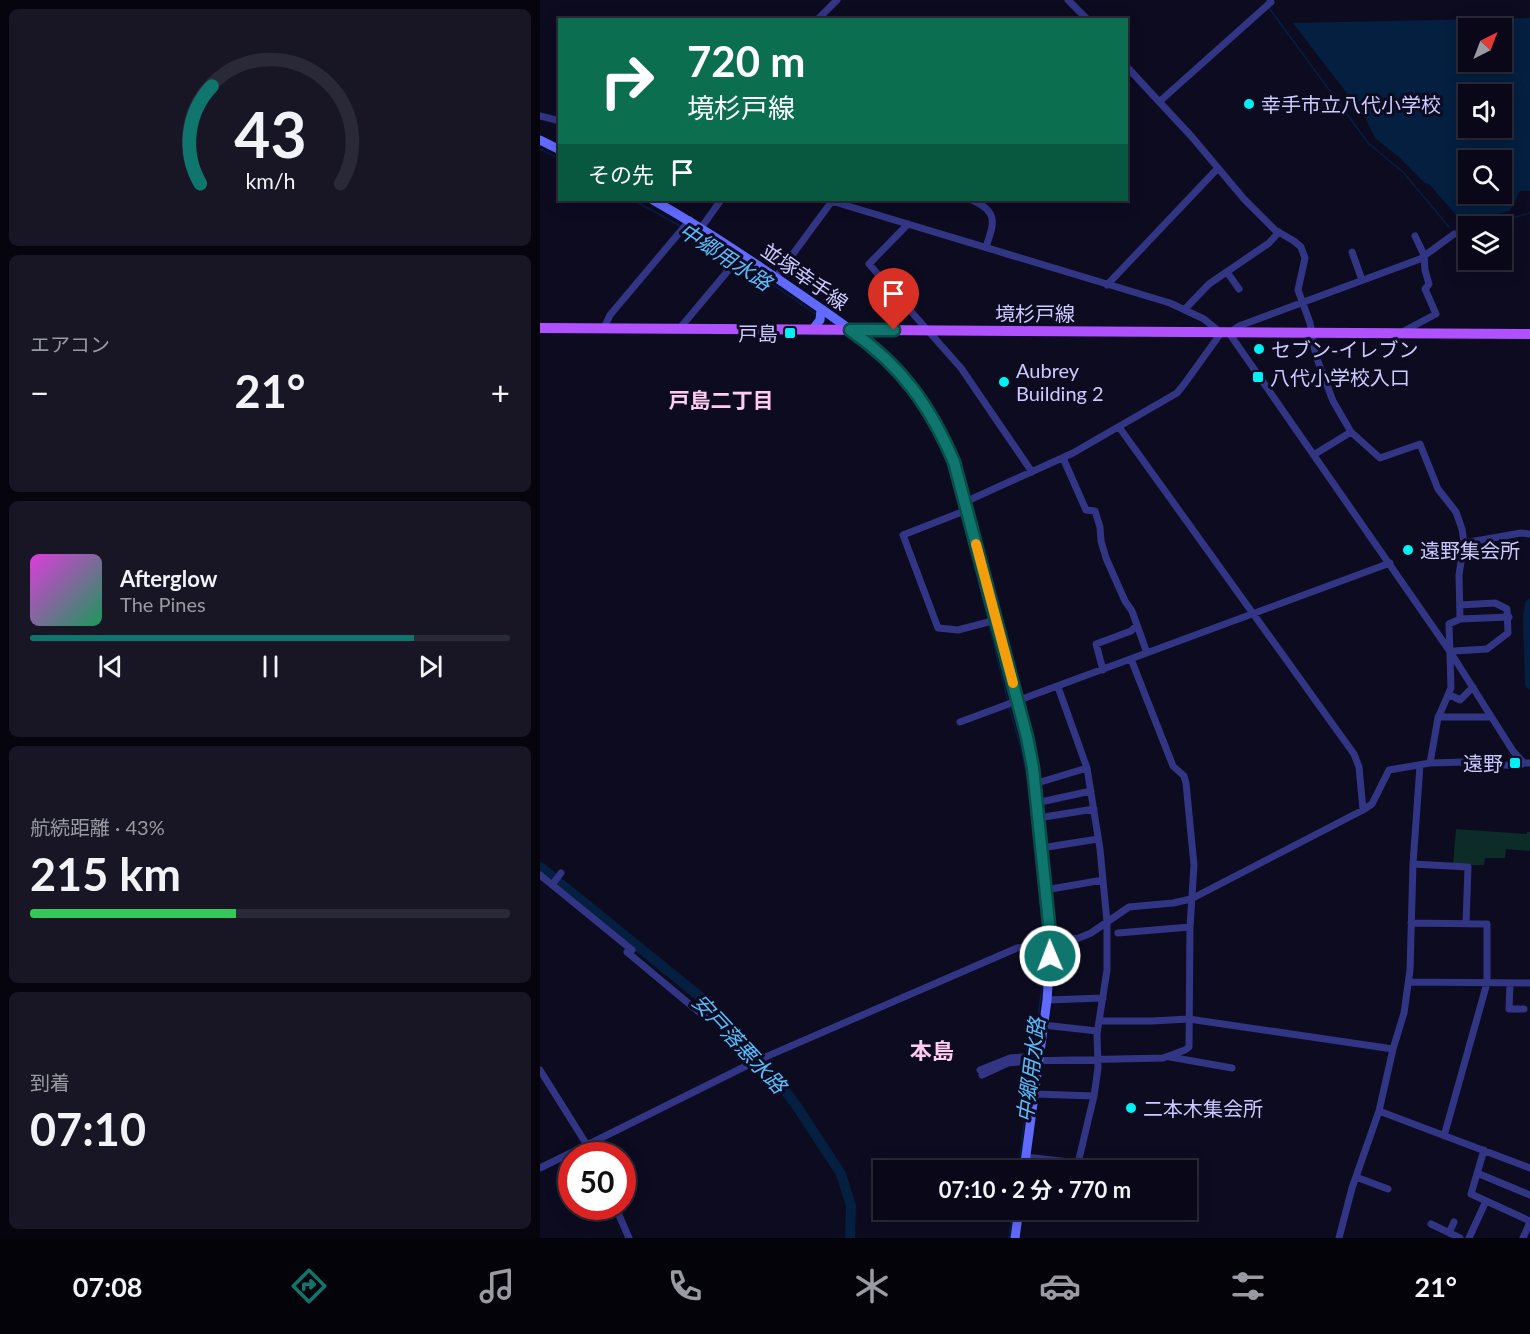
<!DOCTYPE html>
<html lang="ja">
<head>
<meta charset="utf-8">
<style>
  body { margin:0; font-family:Lato,"Noto Sans JP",sans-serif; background:#181625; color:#f1f3f6; height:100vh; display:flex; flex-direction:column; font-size:22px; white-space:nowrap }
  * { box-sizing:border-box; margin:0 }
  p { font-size:20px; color:#999aa2 }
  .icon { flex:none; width:33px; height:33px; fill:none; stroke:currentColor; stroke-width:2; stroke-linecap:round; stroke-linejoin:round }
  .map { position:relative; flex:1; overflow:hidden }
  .details { display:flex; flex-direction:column; gap:9px; padding:9px; background:#06040d; width:540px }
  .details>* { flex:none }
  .top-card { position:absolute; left:18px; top:18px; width:570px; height:183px; border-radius:0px; box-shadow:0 3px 15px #0003,0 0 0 2px #2a2937; background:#0b6e4f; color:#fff; overflow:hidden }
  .needle { width:39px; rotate:42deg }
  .buttons { position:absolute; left:918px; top:18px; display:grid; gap:12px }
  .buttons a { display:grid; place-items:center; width:54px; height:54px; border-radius:0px; background:#0a0818; box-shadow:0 3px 15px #0003,0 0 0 2px #2a2937; font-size:30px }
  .speed { position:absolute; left:18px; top:1142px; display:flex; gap:12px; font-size:30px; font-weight:700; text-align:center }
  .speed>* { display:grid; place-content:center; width:78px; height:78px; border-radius:50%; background:#0a0818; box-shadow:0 3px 15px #0003,0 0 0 2px #2a2937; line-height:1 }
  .speed .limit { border:9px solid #d22; background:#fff; color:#111 }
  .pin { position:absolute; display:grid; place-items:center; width:51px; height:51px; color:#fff; margin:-62px -26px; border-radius:50% 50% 50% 0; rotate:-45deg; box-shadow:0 0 6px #0007 }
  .pin .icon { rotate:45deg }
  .me { position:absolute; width:66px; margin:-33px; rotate:359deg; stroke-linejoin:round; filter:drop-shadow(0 0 4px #0008) }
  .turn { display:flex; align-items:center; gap:21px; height:126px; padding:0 30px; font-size:27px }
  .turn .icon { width:78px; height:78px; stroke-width:2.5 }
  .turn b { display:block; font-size:42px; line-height:51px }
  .then { display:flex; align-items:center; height:57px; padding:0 30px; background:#0003; gap:12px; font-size:22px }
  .big { font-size:45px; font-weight:700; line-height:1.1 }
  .details .card { flex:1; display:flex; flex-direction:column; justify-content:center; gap:9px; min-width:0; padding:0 21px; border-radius:9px; background:#181625 }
  .details .dial { align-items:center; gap:0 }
  .dial svg { height:156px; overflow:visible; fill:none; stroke:#2a2937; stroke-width:7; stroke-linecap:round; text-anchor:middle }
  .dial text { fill:#f1f3f6; stroke:none }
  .song { display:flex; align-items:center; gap:18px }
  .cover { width:72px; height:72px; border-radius:9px; background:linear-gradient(135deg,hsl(300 70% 55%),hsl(150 70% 35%)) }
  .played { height:6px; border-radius:3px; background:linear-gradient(90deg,#0f766e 80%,#2a2937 80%) }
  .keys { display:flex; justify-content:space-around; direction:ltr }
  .heat { display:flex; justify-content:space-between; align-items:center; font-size:33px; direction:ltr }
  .charge { height:9px; border-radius:4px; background:linear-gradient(90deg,#34c759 43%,#2a2937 0) }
  .trip { position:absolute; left:333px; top:1160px; width:324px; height:60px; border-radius:0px; background:#0a0818; box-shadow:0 3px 15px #0003,0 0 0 2px #2a2937; font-weight:700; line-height:60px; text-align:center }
  .menu { display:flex; height:96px; justify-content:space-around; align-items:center; background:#04030a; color:#999aa2 }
  .menu .icon { width:42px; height:42px }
  .menu .current { color:#0f766e }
  .menu b { font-size:27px; color:#f1f3f6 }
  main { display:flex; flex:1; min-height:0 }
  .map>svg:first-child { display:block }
</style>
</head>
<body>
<main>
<section class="details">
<div class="card dial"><svg viewBox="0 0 100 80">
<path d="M14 69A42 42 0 1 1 86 69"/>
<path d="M14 69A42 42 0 0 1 20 19" stroke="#0f766e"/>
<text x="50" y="56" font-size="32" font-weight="700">43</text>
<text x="50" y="72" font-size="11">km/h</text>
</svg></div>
<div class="card"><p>エアコン</p>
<div class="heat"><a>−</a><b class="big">21°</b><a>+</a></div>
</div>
<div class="card">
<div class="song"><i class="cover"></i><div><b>Afterglow</b><p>The Pines</p></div></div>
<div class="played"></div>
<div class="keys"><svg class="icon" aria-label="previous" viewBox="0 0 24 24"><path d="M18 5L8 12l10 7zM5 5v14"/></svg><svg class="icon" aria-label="pause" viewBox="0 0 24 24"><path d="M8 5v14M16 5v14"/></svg><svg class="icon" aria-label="next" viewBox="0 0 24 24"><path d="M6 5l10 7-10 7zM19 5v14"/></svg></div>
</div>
<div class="card"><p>航続距離 · 43%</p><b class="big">215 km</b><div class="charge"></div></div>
<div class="card"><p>到着</p><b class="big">07:10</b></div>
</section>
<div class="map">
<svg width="990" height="1238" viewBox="0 0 990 1238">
  <rect width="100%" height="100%" fill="#0d0b20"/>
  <!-- green -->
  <path fill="#0d2b27" d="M 916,829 L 987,834 L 987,832 L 990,832 L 990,851 L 966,849 L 965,858 L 945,858 L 944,865 L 913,865 Z"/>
  <!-- water -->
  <path fill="#041f40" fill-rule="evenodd" d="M 990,18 L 990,191 L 980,191 L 970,211 L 922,222 L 889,184 L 885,183 L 860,158 L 835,138 L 825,117 L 753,23 ZM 928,28 L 962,28 L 962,62 L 928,62 ZM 928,94 L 962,94 L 962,128 L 928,128 ZM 928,160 L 962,160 L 962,194 L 928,194 Z"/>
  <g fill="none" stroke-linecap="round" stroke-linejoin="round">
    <!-- stream -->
    <path stroke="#041f40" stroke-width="1.5" d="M 729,8 L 829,144 L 863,172 L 909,227
      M 0,149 L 20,159
      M 93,200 L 142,227
      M 943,226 L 990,213
      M 146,229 L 193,258
      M 200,262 L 277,315
      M 305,335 C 344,362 384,402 401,447 C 409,467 414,489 420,510
      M 422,514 L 448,620
      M 449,625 L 468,702
      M 989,665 L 990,665
      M 469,707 L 481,748 L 489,788 L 504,942
      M 493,1058 L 504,970 L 504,946
      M 478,1170 L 492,1063
      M 469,1238 L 473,1209"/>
    <!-- river -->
    <path stroke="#041f40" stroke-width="10" d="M 990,604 L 988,617 L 990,684
      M 0,867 L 174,1008 L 216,1053 L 256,1105 L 301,1174 L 311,1206 L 310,1238"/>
    <!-- minor -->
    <path stroke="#313584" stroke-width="7" d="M 528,0 L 548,20
      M 277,20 L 297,0
      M 586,66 L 652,137 L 704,199 L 735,230 L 754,241 L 761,247 L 765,258 L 758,290 L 770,323 L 776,356 L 793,401 L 811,432 L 840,458 L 880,444 L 898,489 L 916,512 L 922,529 L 924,543 L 919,575 L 920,619 L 909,624 L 911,688 L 898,718 L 890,763
      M 619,102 L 731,2 L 730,0
      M 0,116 L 20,121
      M 288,200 L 630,303 L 664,319 L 681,333 L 645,383 L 637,393 L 533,453 L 425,502
      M 432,200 C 459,212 454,223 446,247
      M 368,224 L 329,264 L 421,368 L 492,472
      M 161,228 L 181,200
      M 914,234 L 880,259 L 699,326 L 689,333 L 911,653 L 973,751 L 984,763 L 990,763
      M 812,252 L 822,280
      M 687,272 L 699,289
      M 236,277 L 292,201
      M 567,285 L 678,168
      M 645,309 L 669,284 L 729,243 L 739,232
      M 64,328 L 70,315 L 150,220
      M 140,328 L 202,254
      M 864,331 L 896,314 L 885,289 L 889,284 L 885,270 L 884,255 L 875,236
      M 579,427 L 814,754 L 819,767 L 823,810
      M 775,454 L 811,432
      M 523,458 L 546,510 L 555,511 L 560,527 L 561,541 L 566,558 L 585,601 L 592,611 L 607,653
      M 427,510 L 363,535 L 398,628 L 418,630 L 456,620
      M 924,543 L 981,533 L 990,534
      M 920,619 L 969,617
      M 911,653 L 914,651 L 947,649 L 968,633 L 967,609 L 955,603 L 920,605
      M 563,670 L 556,644 L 591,631 L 597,625
      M 910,695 L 920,700 L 933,687
      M 898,717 L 951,717
      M 420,722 L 850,563
      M 494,784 L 547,768
      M 496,803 L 551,791
      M 498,818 L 554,809
      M 501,848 L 558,839
      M 873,864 L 928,867 L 926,923
      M 0,875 L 92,950 L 87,952 L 166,1018
      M 12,885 L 21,873
      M 505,890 L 563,880
      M 871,923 L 947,924 L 947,983 L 904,1136
      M 578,933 L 650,927
      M 869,982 L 990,983
      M 970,983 L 969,1009 L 984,1009
      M 507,1000 L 563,998
      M 559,1021 L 612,1021 L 649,1019 L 853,1049
      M 503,1025 L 557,1031
      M 630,1057 L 692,1068
      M 0,1070 L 47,1145 L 0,1168
      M 440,1070 L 470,1058 L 483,1057
      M 442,1075 L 468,1063 L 487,1061 L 623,1058 L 645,1050 L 649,1047 L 650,927 L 654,865 L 646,783 L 644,776 L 633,766 L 591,659
      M 495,1094 L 554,1096
      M 839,1111 L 990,1168
      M 944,1150 L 931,1194 L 990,1221
      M 52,1155 L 47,1145 L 214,1062 L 477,948 L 539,938 L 551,933 L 589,907 L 633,903 L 651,899 L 823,810 L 832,804 L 849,770 L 890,763 L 924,762 L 978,766 L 984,763
      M 486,1157 L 538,1163 L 554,1096 L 558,1068 L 557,1034 L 567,970 L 567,922 L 560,849 L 547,768 L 518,687
      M 937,1173 L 990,1195
      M 816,1177 L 848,1189
      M 75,1206 L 89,1238
      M 891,1224 L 920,1238
      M 909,1233 L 914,1222
      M 799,1238 L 812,1188 L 839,1111 L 853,1049 L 864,1013 L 870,970 L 873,864 L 880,765
      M 929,1238 L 946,1201
      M 983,1238 L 990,1222"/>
    <!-- secondary -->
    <path stroke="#616aff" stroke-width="9" d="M 0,140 L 20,150
      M 113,200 C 166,230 217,264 267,299 C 306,326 345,352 375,390 C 392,412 403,436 413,462 L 487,737 L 493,768 L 511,943 L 507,1000 L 484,1170
      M 273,329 L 280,320 L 281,309
      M 475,1238 L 479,1209"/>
    <!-- primary -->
    <path stroke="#b051ff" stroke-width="10" d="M 0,328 L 990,334"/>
  </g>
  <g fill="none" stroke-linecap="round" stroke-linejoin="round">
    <!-- route casing -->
    <g stroke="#0a4d48" stroke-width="15">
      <path id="route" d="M 354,330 L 310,330 C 361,365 390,406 414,462 L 487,737 L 493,768 L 511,943 L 510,956"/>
    </g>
    <!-- route -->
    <use href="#route" stroke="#0f766e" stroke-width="10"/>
    <!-- slow -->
    <path stroke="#f59e0b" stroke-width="10" d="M 436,544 L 473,683"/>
  </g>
  <!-- markers -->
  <g fill="#00f1f5" stroke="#0d0b20" stroke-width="2">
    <circle cx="709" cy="104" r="6"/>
    <rect x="244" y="327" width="12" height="12" rx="3"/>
    <circle cx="719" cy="349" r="6"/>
    <rect x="712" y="371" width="12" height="12" rx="3"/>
    <circle cx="464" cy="382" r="6"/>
    <circle cx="868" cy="550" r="6"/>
    <rect x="969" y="757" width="12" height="12" rx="3"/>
    <circle cx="591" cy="1108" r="6"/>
  </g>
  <g text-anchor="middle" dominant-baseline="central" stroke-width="6" stroke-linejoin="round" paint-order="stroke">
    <!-- poi labels -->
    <g font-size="20" fill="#cccaff" stroke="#0d0b20" text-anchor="start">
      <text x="721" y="104">幸手市立八代小学校</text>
      <text x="238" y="333" text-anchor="end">戸島</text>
      <text x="731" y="349">セブン-イレブン</text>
      <text x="476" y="370">Aubrey<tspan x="476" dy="23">Building 2</tspan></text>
      <text x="730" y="377">八代小学校入口</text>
      <text x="880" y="550">遠野集会所</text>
      <text x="963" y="763" text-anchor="end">遠野</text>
      <text x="603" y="1108">二本木集会所</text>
    </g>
    <!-- street labels -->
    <g font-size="20" fill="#cccaff" stroke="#0d0b20">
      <text transform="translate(265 276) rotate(35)">並塚幸手線</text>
      <text x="495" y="313">境杉戸線</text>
    </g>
    <!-- water labels -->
    <g font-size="21" font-style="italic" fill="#58bfff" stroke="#0d0b20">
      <text transform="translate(186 256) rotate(33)">中郷用水路</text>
      <text transform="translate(200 1043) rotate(47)">安戸落悪水路</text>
      <text transform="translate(490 1070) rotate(-83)">中郷用水路</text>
    </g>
    <!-- neighbourhood labels -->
    <g font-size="21" font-weight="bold" fill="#ffccf1" stroke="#0d0b20">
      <text x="181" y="399">戸島二丁目</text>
    </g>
    <!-- quarter labels -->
    <g font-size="22" font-weight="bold" fill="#ffccf1" stroke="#0d0b20">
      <text x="392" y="1050">本島</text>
    </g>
  </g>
</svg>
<div class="buttons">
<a><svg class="needle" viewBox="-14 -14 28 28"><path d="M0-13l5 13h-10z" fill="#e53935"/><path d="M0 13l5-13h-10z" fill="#999aa2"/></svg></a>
<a><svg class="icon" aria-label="sound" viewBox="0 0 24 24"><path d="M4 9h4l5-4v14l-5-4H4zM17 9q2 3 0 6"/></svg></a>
<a><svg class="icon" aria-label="search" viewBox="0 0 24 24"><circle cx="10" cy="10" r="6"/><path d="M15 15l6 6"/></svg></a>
<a><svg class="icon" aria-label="layers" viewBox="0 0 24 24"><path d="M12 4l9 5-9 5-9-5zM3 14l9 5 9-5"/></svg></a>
</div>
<div class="speed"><div class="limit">50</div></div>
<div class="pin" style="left:354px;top:330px;background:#d93025"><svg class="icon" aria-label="arrive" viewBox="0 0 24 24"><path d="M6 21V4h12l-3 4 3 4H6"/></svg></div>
<svg class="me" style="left:510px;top:956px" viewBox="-20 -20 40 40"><circle r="17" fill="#0f766e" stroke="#fff" stroke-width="3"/><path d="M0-11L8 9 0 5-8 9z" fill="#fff"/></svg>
<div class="trip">07:10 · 2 分 · 770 m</div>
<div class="top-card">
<div class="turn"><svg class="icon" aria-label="right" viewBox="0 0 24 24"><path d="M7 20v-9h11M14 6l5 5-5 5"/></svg><div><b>720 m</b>境杉戸線</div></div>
<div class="then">その先<svg class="icon" aria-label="arrive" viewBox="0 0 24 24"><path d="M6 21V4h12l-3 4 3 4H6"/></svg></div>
</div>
</div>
</main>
<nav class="menu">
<b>07:08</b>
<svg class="icon current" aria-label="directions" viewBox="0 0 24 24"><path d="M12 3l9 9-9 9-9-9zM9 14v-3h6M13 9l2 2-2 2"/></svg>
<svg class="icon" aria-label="music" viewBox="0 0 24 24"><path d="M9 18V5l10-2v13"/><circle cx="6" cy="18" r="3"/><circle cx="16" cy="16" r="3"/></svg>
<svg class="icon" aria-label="phone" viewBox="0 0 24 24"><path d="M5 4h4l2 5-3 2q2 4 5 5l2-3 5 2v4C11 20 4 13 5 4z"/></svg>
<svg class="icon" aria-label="climate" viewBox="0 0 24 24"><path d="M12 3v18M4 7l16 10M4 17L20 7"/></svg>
<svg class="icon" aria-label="car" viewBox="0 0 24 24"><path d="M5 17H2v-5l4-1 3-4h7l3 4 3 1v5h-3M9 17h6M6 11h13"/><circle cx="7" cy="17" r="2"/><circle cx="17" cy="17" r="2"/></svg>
<svg class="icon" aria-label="filters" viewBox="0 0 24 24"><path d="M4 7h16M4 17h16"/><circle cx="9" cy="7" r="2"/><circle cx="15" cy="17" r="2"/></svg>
<b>21°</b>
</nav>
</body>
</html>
